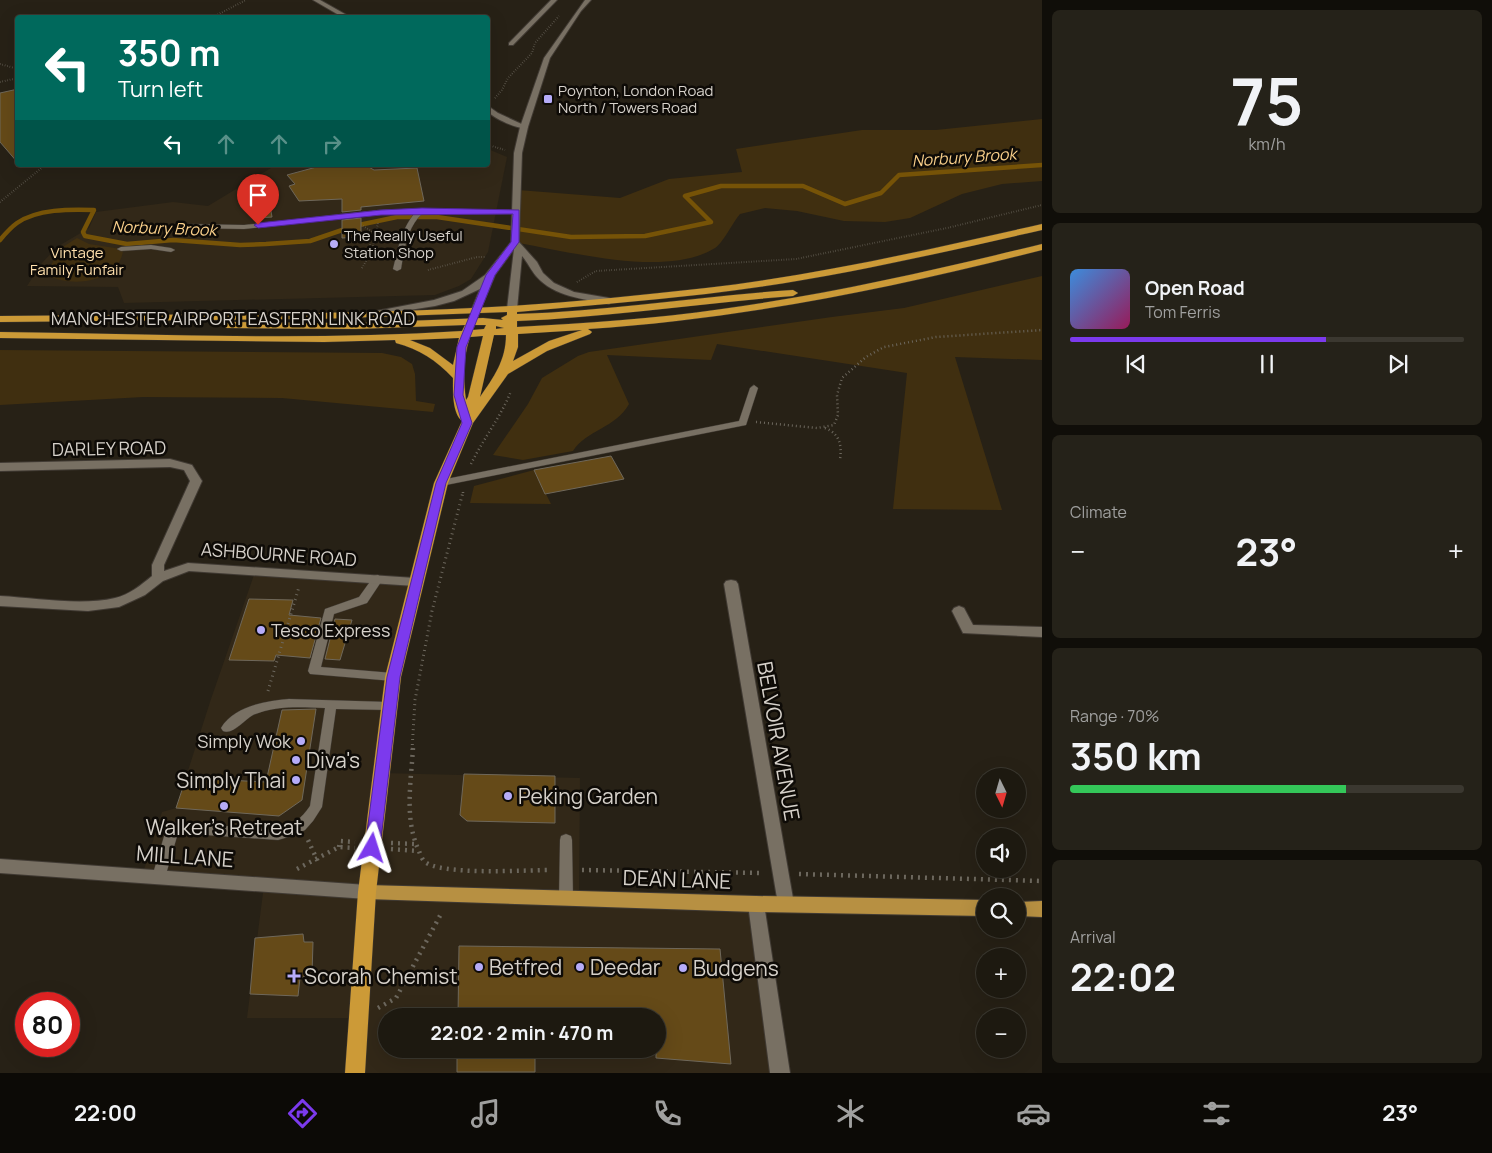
<!DOCTYPE html>
<html lang="en">
<head>
<meta charset="utf-8">
<style>
  body { margin:0; font-family:Manrope,sans-serif; background:#252219; color:#f1f3f6; height:100vh; display:flex; flex-direction:column; font-size:19px; white-space:nowrap }
  * { box-sizing:border-box; margin:0 }
  p { font-size:16px; color:#a0a09f }
  .icon { flex:none; width:28px; height:28px; fill:none; stroke:currentColor; stroke-width:2; stroke-linecap:round; stroke-linejoin:round }
  .map { position:relative; flex:1; overflow:hidden }
  .side { display:flex; flex-direction:column; gap:10px; padding:10px; background:#100e09; width:450px }
  .side>* { flex:none }
  .guide { position:absolute; left:15px; top:15px; width:475px; height:152px; border-radius:5px; box-shadow:0 5px 20px #0002,0 0 0 1px #3b3830; background:#00695c; color:#fff; overflow:hidden }
  .needle { width:32px; rotate:175deg }
  .fabs { position:absolute; left:976px; top:768px; display:grid; gap:10px }
  .fabs a { display:grid; place-items:center; width:50px; height:50px; border-radius:50%; background:#1d1910; box-shadow:0 5px 20px #0002,0 0 0 1px #3b3830; font-size:25px }
  .speed { position:absolute; left:15px; top:992px; display:flex; gap:10px; font-size:25px; font-weight:700; text-align:center }
  .speed>* { display:grid; place-content:center; width:65px; height:65px; border-radius:50%; background:#1d1910; box-shadow:0 5px 20px #0002,0 0 0 1px #3b3830; line-height:1 }
  .speed .limit { border:8px solid #d22; background:#fff; color:#111 }
  .pin { position:absolute; display:grid; place-items:center; width:42px; height:42px; color:#fff; margin:-51px -21px; border-radius:50% 50% 50% 0; rotate:-45deg; box-shadow:0 0 5px #0007 }
  .pin .icon { rotate:45deg }
  .me { position:absolute; width:55px; margin:-28px; rotate:6deg; stroke-linejoin:round; filter:drop-shadow(0 0 4px #0008) }
  .turn { display:flex; align-items:center; gap:18px; height:105px; padding:0 20px; font-size:22px }
  .turn .icon { width:65px; height:65px; stroke-width:2.5 }
  .turn b { display:block; font-size:35px; line-height:42px }
  .lanes { display:flex; align-items:center; height:48px; padding:0 20px; background:#0003; justify-content:center; gap:25px; direction:ltr }
  .lanes .off { opacity:.35 }
  .big { font-size:38px; font-weight:700; line-height:1.1 }
  .side .card { flex:1; display:flex; flex-direction:column; justify-content:center; gap:8px; min-width:0; padding:0 18px; border-radius:8px; background:#252219 }
  .side .dial { align-items:center; gap:0 }
  .dial b { font-size:65px; line-height:1 }
  .song { display:flex; align-items:center; gap:15px }
  .cover { width:60px; height:60px; border-radius:8px; background:linear-gradient(135deg,hsl(210 70% 55%),hsl(330 70% 35%)) }
  .played { height:5px; border-radius:2px; background:linear-gradient(90deg,#7c3aed 65%,#3b3830 65%) }
  .keys { display:flex; justify-content:space-around; direction:ltr }
  .heat { display:flex; justify-content:space-between; align-items:center; font-size:28px; direction:ltr }
  .charge { height:8px; border-radius:4px; background:linear-gradient(90deg,#34c759 70%,#3b3830 0) }
  .trip { position:absolute; left:378px; top:1008px; width:288px; height:50px; border-radius:25px; background:#1d1910; box-shadow:0 5px 20px #0002,0 0 0 1px #3b3830; font-weight:700; line-height:50px; text-align:center }
  .tab-bar { display:flex; height:80px; justify-content:space-around; align-items:center; background:#0c0a06; color:#a0a09f }
  .tab-bar .icon { width:35px; height:35px }
  .tab-bar .active { color:#7c3aed }
  .tab-bar b { font-size:22px; color:#f1f3f6 }
  main { display:flex; flex:1; min-height:0 }
  .map>svg:first-child { display:block }
</style>
</head>
<body>
<main>
<div class="map">
<svg width="1042" height="1073" viewBox="0 0 1042 1073">
  <rect width="100%" height="100%" fill="#272116"/>
  <!-- built -->
  <path fill="#322818" fill-rule="evenodd" d="M 488,149 L 507,157 L 488,252 L 471,279 L 459,286 L 435,295 L 124,303 L 118,287 L 27,286 L 42,263 L 57,247 L 89,228 L 96,212 L 173,202 L 208,206 L 276,165 L 488,165 Z
    M 255,572 L 415,582 L 381,773 L 580,778 L 579,899 L 756,904 L 780,1073 L 355,1073 L 359,1018 L 247,1018 L 264,885 L 142,876 L 162,812 L 176,808 L 211,699 ZM 386,1016 L 656,1016 L 656,1049 L 386,1049 Z"/>
  <!-- green -->
  <path fill="#402f10" d="M 1042,119 L 1042,181 L 1002,184 L 962,194 L 910,218 L 885,222 L 844,221 L 797,211 L 765,208 L 740,214 C 733,222 723,243 715,248 C 667,278 572,252 518,243 L 518,190 L 620,198 L 669,179 L 742,172 L 736,149 L 862,130 L 936,130 Z
    M 77,238 L 89,244 L 121,249 L 123,251 C 118,283 71,288 47,275 L 58,250 Z
    M 1042,276 L 1042,360 L 955,357 L 1002,510 L 893,509 L 907,373 L 717,344 L 711,360 L 607,355 L 629,404 C 616,428 586,430 573,451 L 523,460 L 493,455 L 528,404 L 542,378 L 578,356 L 589,352 L 832,317 L 904,308 Z
    M 0,350 L 382,353 L 401,357 L 412,364 L 415,374 L 416,401 L 435,404 L 433,412 L 282,398 L 143,397 L 0,405 Z
    M 534,470 L 551,504 L 470,503 L 474,486 Z"/>
  <g fill="none" stroke-linecap="round" stroke-linejoin="round">
    <!-- stream -->
    <path stroke="#765307" stroke-width="4.5" d="M 0,240 C 5,234 10,228 17,223 C 37,209 70,209 94,210 L 83,232 L 85,236 L 127,244 L 173,240 L 240,245 L 266,244 L 310,241 L 354,226 L 397,217 L 437,217 L 571,237 L 645,236 L 711,222 L 685,196 L 721,186 L 803,186 L 845,204 L 881,193 L 899,175 L 1042,165"/>
  </g>
  <!-- building -->
  <path fill="#654a18" stroke="#6f685b" d="M 18,89 L 18,163 L 0,142 L 0,93 Z
    M 324,165 L 365,165 L 374,170 L 417,168 L 424,201 L 361,207 L 361,210 L 342,212 L 342,199 L 299,201 L 289,186 L 295,184 L 287,175 Z
    M 269,199 L 272,217 L 257,218 L 251,201 Z
    M 361,218 L 361,237 L 342,238 L 342,220 Z
    M 611,456 L 624,479 L 545,494 L 534,470 Z
    M 249,599 L 293,600 L 289,615 L 321,618 L 310,658 L 276,655 L 274,661 L 229,660 Z
    M 335,619 L 352,620 L 340,660 L 325,659 Z
    M 316,709 L 302,800 L 279,816 L 176,808 L 186,778 L 266,782 L 282,710 Z
    M 464,774 L 555,776 L 555,823 L 467,821 L 460,815 Z
    M 303,934 L 304,942 L 313,942 L 312,974 L 300,978 L 298,996 L 250,994 L 255,938 Z
    M 459,946 L 720,949 L 731,1064 L 656,1058 L 656,1016 L 458,1016 Z
    M 457,1049 L 535,1049 L 535,1072 L 457,1072 Z"/>
  <g fill="none" stroke-linecap="round" stroke-linejoin="round">
    <!-- service casing -->
    <g stroke="#403a33" stroke-width="1">
      <path id="service" d="M 422,209 L 517,210 L 520,212 L 517,214 L 422,214 C 407,227 404,251 401,269 L 397,271 L 393,269 C 398,249 401,230 414,214 L 381,214 L 244,229 L 184,228 L 181,226 L 184,224 L 244,225 L 381,210 Z
        M 151,245 L 171,248 L 175,250 L 171,252 L 151,249 L 121,251 L 117,249 L 121,247 Z
        M 754,385 L 758,388 L 746,425 L 441,486 L 436,483 L 441,480 L 739,421 L 750,388 Z
        M 378,575 L 383,579 L 367,603 L 334,614 L 321,667 L 393,673 L 397,674 L 399,677 L 397,680 L 393,681 L 310,674 L 308,671 L 325,609 L 359,597 L 374,576 Z
        M 289,699 L 389,702 L 393,703 L 395,706 L 393,709 L 389,710 L 336,709 L 322,807 L 313,821 L 305,830 L 295,835 L 278,840 L 178,833 L 164,881 L 159,883 L 154,881 L 152,877 L 168,823 L 173,822 L 278,830 C 292,826 302,818 310,806 L 325,708 C 302,707 275,705 253,715 C 244,720 233,735 223,731 L 221,728 C 234,706 266,701 289,699 Z
        M 566,834 L 571,836 L 572,840 L 573,898 L 571,902 L 566,904 L 561,902 L 559,898 L 560,840 L 561,836 Z"/>
    </g>
    <!-- minor casing -->
    <g stroke="#403a33" stroke-width="2">
      <path id="minor" d="M 313,0 L 320,0 L 352,18 L 344,18 Z
        M 551,0 L 557,0 L 513,45 L 509,45 L 509,43 Z
        M 488,106 L 498,113 L 528,127 C 521,132 494,118 488,112 Z
        M 170,459 L 192,465 L 202,481 L 164,565 L 164,571 L 188,563 L 415,578 L 420,579 L 422,582 L 420,585 L 415,586 L 189,571 L 163,581 L 145,595 L 119,607 L 88,611 L 0,606 L 0,596 C 36,598 81,606 115,598 C 129,595 141,585 152,576 L 152,565 L 190,481 L 184,470 L 170,467 L 0,471 L 0,463 Z
        M 731,580 L 736,581 L 738,584 L 794,904 L 792,909 L 786,912 L 780,909 L 778,904 L 724,584 L 726,581 Z
        M 959,606 L 964,608 L 973,625 L 1042,627 L 1042,637 L 963,633 L 952,611 L 954,608 Z
        M 0,859 L 367,885 L 373,887 L 375,892 L 373,897 L 367,899 L 0,873 Z
        M 756,896 L 762,899 L 764,904 L 790,1073 L 770,1073 L 748,904 L 750,899 Z"/>
    </g>
    <!-- secondary casing -->
    <g stroke="#403a33" stroke-width="2">
      <path id="secondary" d="M 585,0 L 591,0 L 581,11 L 550,58 L 528,127 L 522,153 L 519,242 L 537,262 L 543,273 L 554,283 L 574,292 L 609,298 L 614,301 L 609,304 C 584,299 554,297 536,276 C 531,270 528,263 522,256 L 517,309 L 512,312 L 509,311 L 507,309 L 514,249 L 495,275 L 479,313 L 473,313 L 471,311 L 480,289 L 454,301 L 435,306 L 371,316 L 371,312 L 434,300 L 462,291 L 485,275 L 511,242 L 514,153 L 520,127 L 544,58 Z"/>
    </g>
    <!-- primary casing -->
    <g stroke="#403a33" stroke-width="2">
      <path id="primary" d="M 367,885 L 756,896 L 985,900 L 985,916 L 756,912 L 367,899 L 361,897 L 359,892 L 361,887 Z
        M 1042,901 L 1042,917 L 1018,916 L 1018,902 Z"/>
    </g>
    <!-- trunk casing -->
    <g stroke="#403a33" stroke-width="1">
      <path id="trunk" d="M 1042,224 L 1042,230 C 931,255 820,281 706,294 C 644,301 580,306 517,312 L 517,314 C 610,311 701,296 793,290 L 798,293 L 793,296 C 701,303 610,317 517,321 L 517,327 C 586,323 654,319 722,309 C 830,294 936,270 1042,244 L 1042,250 C 893,288 742,319 588,329 L 592,332 L 590,334 L 547,351 L 508,374 L 473,423 L 448,483 L 401,677 L 376,892 L 365,1073 L 345,1073 L 358,892 L 385,677 L 434,483 L 462,421 C 452,413 453,390 453,378 C 436,360 419,349 396,343 L 395,340 L 324,342 L 0,338 L 0,332 C 154,334 308,341 462,331 L 465,325 L 355,329 L 227,328 L 222,325 L 227,322 L 355,323 L 483,318 L 503,320 L 501,318 L 507,315 L 507,312 L 318,319 L 0,322 L 0,316 C 170,314 341,316 511,306 C 576,302 641,295 706,288 C 819,275 931,249 1042,224 ZM 473,325 L 486,325 L 484,329 L 473,330 L 474,327 ZM 496,326 L 504,328 L 496,329 ZM 582,330 L 549,341 L 513,361 L 518,347 L 518,334 ZM 494,335 L 506,335 C 506,360 494,377 480,397 ZM 483,336 L 468,397 L 466,400 C 463,379 463,357 470,337 ZM 459,338 L 453,365 L 430,348 L 410,340 Z"/>
    </g>
    <!-- path-far3 -->
    <path stroke="#6c675d" stroke-width="2" stroke-dasharray="0.5 2" stroke-linecap="butt" d="M 211,18 L 246,0
      M 217,18 L 319,15
      M 0,64 L 18,69
      M 0,82 L 18,78
      M 495,98 L 502,90 L 508,78 L 532,53 L 535,43 L 559,16
      M 488,145 L 505,150
      M 397,165 L 400,168
      M 0,202 L 44,166 L 57,165
      M 363,226 L 373,232
      M 369,242 L 372,249
      M 362,268 L 372,251 L 378,223
      M 428,270 L 477,257 L 485,257
      M 577,282 L 596,271 L 796,259 L 947,228 L 1042,205"/>
    <!-- path-far2 -->
    <path stroke="#6c675d" stroke-width="2.5" stroke-dasharray="1 3" stroke-linecap="butt" d="M 756,422 L 817,428 L 834,425 L 838,415 L 837,395 L 842,378 L 866,357 L 884,347 L 936,337 L 1042,330
      M 825,428 C 840,434 842,445 840,460
      M 471,464 C 483,439 501,417 511,391
      M 463,493 L 463,491"/>
    <!-- path-far1 -->
    <path stroke="#6c675d" stroke-width="3" stroke-dasharray="1 4" stroke-linecap="butt" d="M 268,691 L 299,587
      M 412,750 L 415,700 L 432,611 L 463,492"/>
    <!-- path -->
    <path stroke="#6c675d" stroke-width="4.5" stroke-dasharray="2 5" stroke-linecap="butt" d="M 413,748 C 411,783 404,819 419,851 C 420,854 422,859 424,861 C 439,876 526,870 550,870
      M 308,840 L 318,862
      M 391,843 L 415,844
      M 339,847 L 340,841 L 355,842
      M 391,849 L 418,851
      M 297,869 L 339,847 L 355,848
      M 582,870 L 763,873
      M 799,874 L 1042,881
      M 378,1008 L 396,998 L 442,912"/>
    <!-- service -->
    <use href="#service" fill="#787063" fill-rule="evenodd"/>
    <!-- minor -->
    <use href="#minor" fill="#787063" fill-rule="evenodd"/>
    <!-- secondary -->
    <use href="#secondary" fill="#787063" fill-rule="evenodd"/>
    <!-- primary -->
    <use href="#primary" fill="#b79042" fill-rule="evenodd"/>
    <!-- trunk -->
    <use href="#trunk" fill="#cc9a37" fill-rule="evenodd"/>
  </g>
  <!-- route -->
  <path fill="#7c3aed" stroke="#51269a" d="M 422,208 L 519,210 L 519,242 L 495,275 L 466,347 L 463,395 L 472,423 L 446,483 L 400,677 L 380,848 L 378,853 L 372,855 L 367,853 L 365,848 L 387,677 L 436,483 L 462,423 L 454,395 L 457,347 L 486,275 L 511,242 L 513,214 L 381,215 L 258,228 L 254,225 L 258,223 L 381,210 Z"/>
  <!-- markers -->
  <g fill="#b6acf8" stroke="#0e0b07" stroke-width="2">
    <rect x="543" y="94" width="10" height="10" rx="2.5"/>
    <circle cx="334" cy="244" r="5"/>
    <circle cx="261" cy="630" r="5"/>
    <circle cx="301" cy="741" r="5"/>
    <circle cx="296" cy="760" r="5"/>
    <circle cx="296" cy="780" r="5"/>
    <circle cx="508" cy="796" r="5"/>
    <circle cx="224" cy="806" r="5"/>
    <circle cx="479" cy="967" r="5"/>
    <circle cx="580" cy="967" r="5"/>
    <circle cx="683" cy="968" r="5"/>
    <path d="M291.5 968.5h5v5h5v5h-5v5h-5v-5h-5v-5h5z"/>
  </g>
  <g text-anchor="middle" dominant-baseline="central" stroke-width="5" stroke-linejoin="round" paint-order="stroke">
    <!-- far-poi labels -->
    <g font-size="15" fill="#d6d1ca" stroke="#0e0b07" text-anchor="start">
      <text x="558" y="90">Poynton, London Road<tspan x="558" dy="17">North / Towers Road</tspan></text>
      <text x="344" y="235">The Really Useful<tspan x="344" dy="17">Station Shop</tspan></text>
    </g>
    <!-- far-park labels -->
    <g font-size="15" fill="#fedfac" stroke="#0e0b07">
      <text x="77" y="252">Vintage<tspan x="77" dy="17">Family Funfair</tspan></text>
    </g>
    <!-- far-water labels -->
    <g font-size="16" font-style="italic" fill="#fad08b" stroke="#0e0b07">
      <text transform="translate(964 157) rotate(-4)">Norbury Brook</text>
      <text transform="translate(164 228) rotate(2)">Norbury Brook</text>
    </g>
    <!-- street labels -->
    <g font-size="18" fill="#d6d1ca" stroke="#0e0b07">
      <text x="233" y="318">MANCHESTER AIRPORT EASTERN LINK ROAD</text>
      <text transform="translate(109 448) rotate(-1)">DARLEY ROAD</text>
      <text transform="translate(279 554) rotate(4)">ASHBOURNE ROAD</text>
    </g>
    <!-- poi labels -->
    <g font-size="18" fill="#d6d1ca" stroke="#0e0b07" text-anchor="start">
      <text x="271" y="630">Tesco Express</text>
      <text x="291" y="741" text-anchor="end">Simply Wok</text>
    </g>
    <!-- near-street labels -->
    <g font-size="21" fill="#d6d1ca" stroke="#0e0b07">
      <text transform="translate(779 741) rotate(80)">BELVOIR AVENUE</text>
      <text transform="translate(185 856) rotate(4)">MILL LANE</text>
      <text transform="translate(677 879) rotate(2)">DEAN LANE</text>
    </g>
    <!-- near-poi labels -->
    <g font-size="21" fill="#d6d1ca" stroke="#0e0b07" text-anchor="start">
      <text x="306" y="760">Diva's</text>
      <text x="286" y="780" text-anchor="end">Simply Thai</text>
      <text x="518" y="796">Peking Garden</text>
      <text x="224" y="827" text-anchor="middle">Walker's Retreat</text>
      <text x="489" y="967">Betfred</text>
      <text x="590" y="967">Deedar</text>
      <text x="693" y="968">Budgens</text>
      <text x="304" y="976">Scorah Chemist</text>
    </g>
  </g>
</svg>
<div class="fabs">
<a><svg class="needle" viewBox="-14 -14 28 28"><path d="M0-13l5 13h-10z" fill="#e53935"/><path d="M0 13l5-13h-10z" fill="#a0a09f"/></svg></a>
<a><svg class="icon" aria-label="sound" viewBox="0 0 24 24"><path d="M4 9h4l5-4v14l-5-4H4zM17 9q2 3 0 6"/></svg></a>
<a><svg class="icon" aria-label="search" viewBox="0 0 24 24"><circle cx="10" cy="10" r="6"/><path d="M15 15l6 6"/></svg></a>
<a>+</a>
<a>−</a>
</div>
<div class="speed"><div class="limit">80</div></div>
<div class="pin" style="left:258px;top:225px;background:#d93025"><svg class="icon" aria-label="arrive" viewBox="0 0 24 24"><path d="M6 21V4h12l-3 4 3 4H6"/></svg></div>
<svg class="me" style="left:372px;top:848px" viewBox="-20 -20 40 40"><path d="M0-17L14 15 0 8-14 15z" fill="#7c3aed" stroke="#fff" stroke-width="4"/></svg>
<div class="trip">22:02 · 2 min · 470 m</div>
<div class="guide">
<div class="turn"><svg class="icon" aria-label="left" viewBox="0 0 24 24"><path d="M17 20v-9H6M10 6l-5 5 5 5"/></svg><div><b>350 m</b>Turn left</div></div>
<div class="lanes"><svg class="icon" aria-label="left" viewBox="0 0 24 24"><path d="M17 20v-9H6M10 6l-5 5 5 5"/></svg><svg class="icon off" aria-label="ahead" viewBox="0 0 24 24"><path d="M12 20V5M6 11l6-6 6 6"/></svg><svg class="icon off" aria-label="ahead" viewBox="0 0 24 24"><path d="M12 20V5M6 11l6-6 6 6"/></svg><svg class="icon off" aria-label="right" viewBox="0 0 24 24"><path d="M7 20v-9h11M14 6l5 5-5 5"/></svg></div>
</div>
</div>
<section class="side">
<div class="card dial"><b>75</b><p>km/h</p></div>
<div class="card">
<div class="song"><i class="cover"></i><div><b>Open Road</b><p>Tom Ferris</p></div></div>
<div class="played"></div>
<div class="keys"><svg class="icon" aria-label="previous" viewBox="0 0 24 24"><path d="M18 5L8 12l10 7zM5 5v14"/></svg><svg class="icon" aria-label="pause" viewBox="0 0 24 24"><path d="M8 5v14M16 5v14"/></svg><svg class="icon" aria-label="next" viewBox="0 0 24 24"><path d="M6 5l10 7-10 7zM19 5v14"/></svg></div>
</div>
<div class="card"><p>Climate</p>
<div class="heat"><a>−</a><b class="big">23°</b><a>+</a></div>
</div>
<div class="card"><p>Range · 70%</p><b class="big">350 km</b><div class="charge"></div></div>
<div class="card"><p>Arrival</p><b class="big">22:02</b></div>
</section>
</main>
<nav class="tab-bar">
<b>22:00</b>
<svg class="icon active" aria-label="directions" viewBox="0 0 24 24"><path d="M12 3l9 9-9 9-9-9zM9 14v-3h6M13 9l2 2-2 2"/></svg>
<svg class="icon" aria-label="music" viewBox="0 0 24 24"><path d="M9 18V5l10-2v13"/><circle cx="6" cy="18" r="3"/><circle cx="16" cy="16" r="3"/></svg>
<svg class="icon" aria-label="phone" viewBox="0 0 24 24"><path d="M5 4h4l2 5-3 2q2 4 5 5l2-3 5 2v4C11 20 4 13 5 4z"/></svg>
<svg class="icon" aria-label="climate" viewBox="0 0 24 24"><path d="M12 3v18M4 7l16 10M4 17L20 7"/></svg>
<svg class="icon" aria-label="car" viewBox="0 0 24 24"><path d="M5 17H2v-5l4-1 3-4h7l3 4 3 1v5h-3M9 17h6M6 11h13"/><circle cx="7" cy="17" r="2"/><circle cx="17" cy="17" r="2"/></svg>
<svg class="icon" aria-label="filters" viewBox="0 0 24 24"><path d="M4 7h16M4 17h16"/><circle cx="9" cy="7" r="2"/><circle cx="15" cy="17" r="2"/></svg>
<b>23°</b>
</nav>
</body>
</html>
